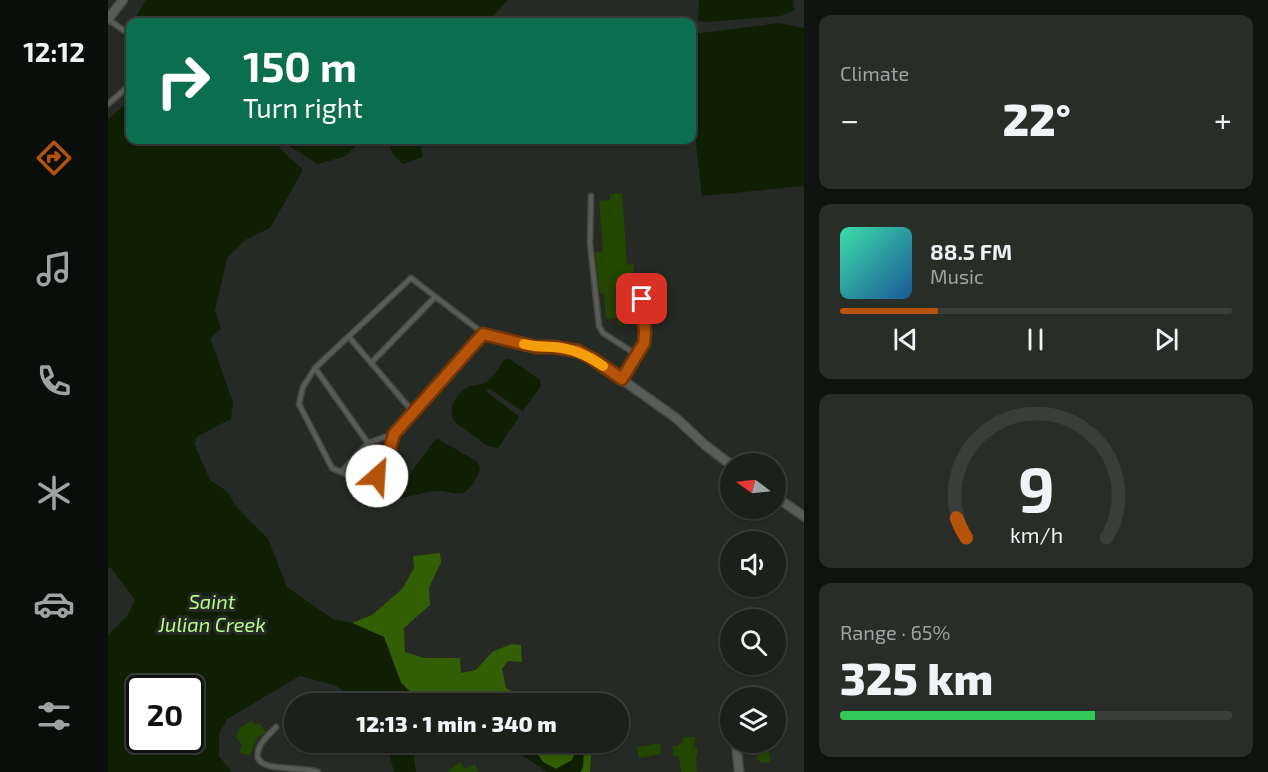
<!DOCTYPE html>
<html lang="en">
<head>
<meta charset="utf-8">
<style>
  body { margin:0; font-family:"Exo 2",sans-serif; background:#292d28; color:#f1f3f6; height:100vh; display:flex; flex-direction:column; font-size:22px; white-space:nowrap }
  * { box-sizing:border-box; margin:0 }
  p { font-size:20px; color:#a0a3a3 }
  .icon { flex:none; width:33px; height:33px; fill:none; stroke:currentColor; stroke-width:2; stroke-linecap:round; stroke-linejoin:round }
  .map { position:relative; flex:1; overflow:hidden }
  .drawer { display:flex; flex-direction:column; gap:15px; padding:15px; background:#0f120f; width:464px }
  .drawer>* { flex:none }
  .top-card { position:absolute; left:18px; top:18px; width:570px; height:126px; border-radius:12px; box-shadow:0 2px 4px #0004,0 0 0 2px #3a3e3a; background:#0b6e4f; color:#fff; overflow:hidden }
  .needle { width:39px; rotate:285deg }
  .controls { position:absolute; left:612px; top:453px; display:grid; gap:12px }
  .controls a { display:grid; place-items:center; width:66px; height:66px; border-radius:50%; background:#1c201b; box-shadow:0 2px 4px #0004,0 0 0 2px #3a3e3a; font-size:30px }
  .speed { position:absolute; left:18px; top:675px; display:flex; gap:12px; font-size:30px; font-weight:700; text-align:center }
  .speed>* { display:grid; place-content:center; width:78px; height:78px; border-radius:50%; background:#1c201b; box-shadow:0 2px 4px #0004,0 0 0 2px #3a3e3a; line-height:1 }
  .speed .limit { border:3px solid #111; border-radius:9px; background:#fff; color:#111 }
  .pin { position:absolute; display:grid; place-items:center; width:51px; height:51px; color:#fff; margin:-26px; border-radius:12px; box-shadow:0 3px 9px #0006 }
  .me { position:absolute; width:66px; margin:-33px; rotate:26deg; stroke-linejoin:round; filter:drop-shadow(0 0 4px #0008) }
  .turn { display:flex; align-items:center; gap:21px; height:126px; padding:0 18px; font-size:27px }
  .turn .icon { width:78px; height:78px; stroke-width:2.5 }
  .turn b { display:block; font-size:42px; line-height:51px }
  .big { font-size:45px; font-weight:800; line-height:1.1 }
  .drawer .card { flex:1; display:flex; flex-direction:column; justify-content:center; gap:9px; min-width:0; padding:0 21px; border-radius:12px; background:#292d28 }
  .drawer .dial { align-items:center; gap:0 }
  .dial svg { height:156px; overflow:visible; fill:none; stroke:#3a3e3a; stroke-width:7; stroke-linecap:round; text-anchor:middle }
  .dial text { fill:#f1f3f6; stroke:none }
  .song { display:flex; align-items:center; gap:18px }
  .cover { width:72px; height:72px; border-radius:9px; background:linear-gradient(135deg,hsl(160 70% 55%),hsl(210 70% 35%)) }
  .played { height:6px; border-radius:3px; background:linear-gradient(90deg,#b45309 25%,#3a3e3a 25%) }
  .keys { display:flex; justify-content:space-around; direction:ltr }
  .heat { display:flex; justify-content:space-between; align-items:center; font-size:33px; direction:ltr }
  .charge { height:9px; border-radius:4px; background:linear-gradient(90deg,#34c759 65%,#3a3e3a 0) }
  .trip { position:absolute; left:176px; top:693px; width:345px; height:60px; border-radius:30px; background:#1c201b; box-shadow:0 2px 4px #0004,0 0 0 2px #3a3e3a; font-weight:800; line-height:60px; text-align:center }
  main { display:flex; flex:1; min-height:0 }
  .tabs { display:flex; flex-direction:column; width:108px; justify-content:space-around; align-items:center; background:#0b0d0b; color:#a0a3a3 }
  .tabs .icon { width:42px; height:42px }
  .tabs .on { color:#b45309 }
  .tabs b { font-size:27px; color:#f1f3f6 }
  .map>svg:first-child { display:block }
</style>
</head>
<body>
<main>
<nav class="tabs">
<b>12:12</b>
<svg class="icon on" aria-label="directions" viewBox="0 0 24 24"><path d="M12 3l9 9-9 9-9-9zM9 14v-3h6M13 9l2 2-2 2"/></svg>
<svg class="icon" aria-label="music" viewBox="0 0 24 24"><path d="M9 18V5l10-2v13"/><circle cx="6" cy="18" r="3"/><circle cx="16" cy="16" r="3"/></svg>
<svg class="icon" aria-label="phone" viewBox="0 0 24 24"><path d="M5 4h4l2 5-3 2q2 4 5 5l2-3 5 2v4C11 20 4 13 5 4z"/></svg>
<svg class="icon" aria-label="climate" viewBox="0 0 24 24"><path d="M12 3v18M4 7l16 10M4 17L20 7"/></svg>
<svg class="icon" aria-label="car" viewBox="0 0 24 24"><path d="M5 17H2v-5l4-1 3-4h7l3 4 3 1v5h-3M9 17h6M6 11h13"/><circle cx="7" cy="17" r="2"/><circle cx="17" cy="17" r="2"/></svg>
<svg class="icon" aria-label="filters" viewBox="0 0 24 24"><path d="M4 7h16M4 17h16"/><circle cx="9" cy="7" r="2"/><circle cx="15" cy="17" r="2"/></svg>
</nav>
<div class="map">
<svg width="697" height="772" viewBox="0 0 697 772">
  <rect width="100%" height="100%" fill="#262a24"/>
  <!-- green -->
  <path fill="#335e04" d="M 332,553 L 333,562 L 321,588 L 322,605 L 296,628 L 297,652 L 316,658 L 352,658 L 353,673 L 368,670 L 384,652 L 403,644 L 413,645 L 414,662 L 400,661 L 394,669 L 398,688 L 418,699 L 423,703 L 354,704 L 311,701 L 293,683 L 276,637 L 244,623 L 264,615 L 294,589 L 306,568 L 305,556 Z
    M 422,743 L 448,743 L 456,749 L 465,748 L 467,743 L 471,743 L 464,760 L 448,769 L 435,762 Z
    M 476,743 L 484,743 L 482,772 L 472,772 L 475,767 Z"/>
  <!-- water -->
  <path fill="#0f1f04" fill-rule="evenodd" d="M 38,0 L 400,0 L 385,16 L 384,22 L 36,22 L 27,18 Z
    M 591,0 L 685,0 L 686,10 L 673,16 L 599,22 L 590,21 Z
    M 671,23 L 696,28 L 696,186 L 594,196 C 588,141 580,89 586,34 Z
    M 22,100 L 22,140 L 164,140 L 195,170 L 162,228 L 137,240 L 119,258 L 107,311 L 113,329 L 102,338 L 125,402 L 123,419 L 90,436 L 86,443 L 102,480 L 120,492 L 127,505 L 160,539 L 179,587 L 225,619 L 244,623 L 276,637 L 293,683 L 311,700 L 354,703 L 260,703 L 247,698 L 226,685 L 192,676 L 119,719 L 111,734 L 111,756 L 124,772 L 0,772 L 0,635 L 19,616 L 27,600 L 3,568 L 0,567 L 0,119 ZM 82,688 L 82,740 L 32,740 L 32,688 Z
    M 171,140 L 253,140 L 238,156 L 210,164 Z
    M 278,140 L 311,140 L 315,157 L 295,164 L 286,156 Z
    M 399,359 L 403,360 L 432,380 L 433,386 L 415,411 L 414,411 L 382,389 L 378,389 L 380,393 L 408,414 L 411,417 L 390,448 C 378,448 368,437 358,430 C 355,428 349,425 347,422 C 338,410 349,392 360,387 C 366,385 373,385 378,382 C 386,377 391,367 396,360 Z
    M 330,439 L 370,462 L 372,469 C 370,477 363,489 355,493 C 349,495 338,491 331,491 C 317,491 302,498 288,498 L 287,495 L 289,491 L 327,440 Z
    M 283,743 L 304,743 L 308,772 L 286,772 L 281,752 Z
    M 397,743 L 422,743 L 435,762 L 448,769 L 464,760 L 471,743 L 476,743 L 475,767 L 472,772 L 439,772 Z"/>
  <!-- building -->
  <path fill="#234600" d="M 514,193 L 519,265 L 526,264 L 526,273 L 521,273 L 523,298 L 527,297 L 529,316 L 517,317 L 518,325 L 510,326 L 510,318 L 498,319 L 496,293 L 492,293 L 487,252 L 495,251 L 491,201 L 502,200 L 502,194 Z
    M 144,720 L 147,725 L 151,723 L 158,732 L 149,738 L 142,756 L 131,752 L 134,745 L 128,737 L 132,727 L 135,726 Z
    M 575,737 L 587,737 L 586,748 L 589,748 L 589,757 L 588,757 L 589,772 L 573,772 L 571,757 L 565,756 L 565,746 L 570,746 L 574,743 Z
    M 552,743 L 553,754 L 531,758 L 529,747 Z
    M 652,752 L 661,752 L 662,762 L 652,763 L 651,760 L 649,760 L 649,754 L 652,754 Z
    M 352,762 L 357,769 L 367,764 L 370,772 L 339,772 Z"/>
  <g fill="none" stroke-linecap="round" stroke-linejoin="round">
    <!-- lane casing -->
    <g stroke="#454843" stroke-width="7">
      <path id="lane" d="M 1,20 L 22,35
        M 0,104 L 22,85
        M 483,196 L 482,243 L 491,326 L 495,333 L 529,355
        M 376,334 L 303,278 L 207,368 L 195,387 L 191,404 L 224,468 L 246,478 L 257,480 L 269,476 L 277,464 L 286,434 L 376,334 L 427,347 L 445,347
        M 241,337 L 305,412
        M 263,363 L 327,297
        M 207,368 L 260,443
        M 514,379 L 535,343 L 537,332 L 534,299
        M 233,472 L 260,443 L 285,434
        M 168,727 C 161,735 147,746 150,758 C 155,772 195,766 210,772"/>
    </g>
    <!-- street casing -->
    <g stroke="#454843" stroke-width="11">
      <path id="street" d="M 0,19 L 15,0
        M 446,347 L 470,351 L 485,359 L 568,418 L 597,445 L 622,464
        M 668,497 L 697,517
        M 628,742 L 631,772"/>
    </g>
    <!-- lane -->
    <use href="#lane" stroke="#595d56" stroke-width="4"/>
    <!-- street -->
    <use href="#street" stroke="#595d56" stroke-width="8"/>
  </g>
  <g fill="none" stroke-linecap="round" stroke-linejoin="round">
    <!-- route casing -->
    <g stroke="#753606" stroke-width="15">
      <path id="route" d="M 269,476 L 277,464 L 286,434 L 375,334 L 428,347 L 446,347 L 470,351 L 485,359 L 514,379 L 536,343 L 537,332 L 534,299"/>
    </g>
    <!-- route -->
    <use href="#route" stroke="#b45309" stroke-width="10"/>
    <!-- slow -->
    <path stroke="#f59e0b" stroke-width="10" d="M 416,344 C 427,347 435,346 445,347 C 464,348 479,355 495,366"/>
  </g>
  <g text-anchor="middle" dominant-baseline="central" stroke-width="6" stroke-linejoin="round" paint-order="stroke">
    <!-- water labels -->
    <g font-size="20" font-style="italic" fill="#b7fb8a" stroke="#262a24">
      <text x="104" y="601">Saint<tspan x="104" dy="23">Julian Creek</tspan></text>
    </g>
  </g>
</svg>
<div class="controls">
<a><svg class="needle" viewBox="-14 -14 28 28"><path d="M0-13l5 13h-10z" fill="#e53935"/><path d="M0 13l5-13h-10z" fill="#a0a3a3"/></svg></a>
<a><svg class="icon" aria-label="sound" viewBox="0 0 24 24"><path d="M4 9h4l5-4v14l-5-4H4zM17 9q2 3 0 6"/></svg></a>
<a><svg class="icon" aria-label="search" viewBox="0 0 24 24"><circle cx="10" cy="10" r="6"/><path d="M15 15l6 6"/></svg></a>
<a><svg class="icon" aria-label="layers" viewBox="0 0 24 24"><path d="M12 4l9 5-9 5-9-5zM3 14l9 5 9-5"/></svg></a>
</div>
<div class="speed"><div class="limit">20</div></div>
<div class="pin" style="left:534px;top:299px;background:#d93025"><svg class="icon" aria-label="arrive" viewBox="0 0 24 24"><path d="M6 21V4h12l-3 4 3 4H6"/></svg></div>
<svg class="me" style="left:269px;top:476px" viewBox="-20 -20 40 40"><circle r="19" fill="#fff"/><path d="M0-13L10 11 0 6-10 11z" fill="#b45309"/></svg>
<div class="trip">12:13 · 1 min · 340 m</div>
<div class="top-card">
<div class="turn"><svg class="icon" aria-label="right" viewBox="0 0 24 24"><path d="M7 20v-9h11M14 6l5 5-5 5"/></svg><div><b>150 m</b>Turn right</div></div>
</div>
</div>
<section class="drawer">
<div class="card"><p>Climate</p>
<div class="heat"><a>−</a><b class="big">22°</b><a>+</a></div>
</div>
<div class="card">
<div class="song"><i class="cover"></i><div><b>88.5 FM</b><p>Music</p></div></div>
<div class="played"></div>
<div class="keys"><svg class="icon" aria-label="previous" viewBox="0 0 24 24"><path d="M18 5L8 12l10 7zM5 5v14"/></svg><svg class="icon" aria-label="pause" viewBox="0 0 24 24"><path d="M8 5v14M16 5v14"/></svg><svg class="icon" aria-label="next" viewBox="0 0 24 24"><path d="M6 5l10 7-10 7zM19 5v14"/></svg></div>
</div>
<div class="card dial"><svg viewBox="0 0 100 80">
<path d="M14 69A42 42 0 1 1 86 69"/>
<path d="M14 69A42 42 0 0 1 9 59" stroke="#b45309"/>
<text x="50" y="56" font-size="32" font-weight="700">9</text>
<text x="50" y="72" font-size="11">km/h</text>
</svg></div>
<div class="card"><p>Range · 65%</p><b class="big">325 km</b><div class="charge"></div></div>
</section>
</main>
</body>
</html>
